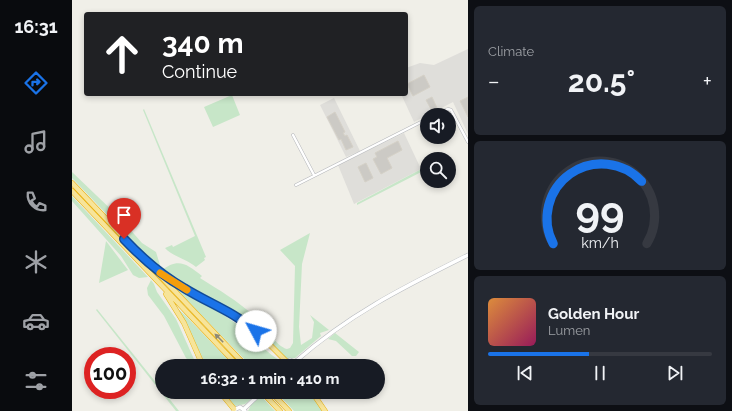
<!DOCTYPE html>
<html lang="en">
<head>
<meta charset="utf-8">
<style>
  body { margin:0; font-family:Raleway,sans-serif; background:#242831; color:#f1f3f6; height:100vh; display:flex; flex-direction:column; font-size:15px; white-space:nowrap }
  * { box-sizing:border-box; margin:0 }
  p { font-size:13px; color:#9ea1a6 }
  .icon { flex:none; width:22px; height:22px; fill:none; stroke:currentColor; stroke-width:2; stroke-linecap:round; stroke-linejoin:round }
  .map { position:relative; flex:1; overflow:hidden }
  .side { display:flex; flex-direction:column; gap:6px; padding:6px; background:#0d0f14; width:264px }
  .side>* { flex:none }
  .hud { position:absolute; left:12px; top:12px; width:324px; height:84px; border-radius:4px; box-shadow:0 2px 6px #0003; background:#202124; color:#fff; overflow:hidden }
  .buttons { position:absolute; left:348px; top:108px; display:grid; gap:8px }
  .buttons a { display:grid; place-items:center; width:36px; height:36px; border-radius:50%; background:#171b24; box-shadow:0 2px 6px #0003; font-size:20px }
  .speed { position:absolute; left:12px; top:347px; display:flex; gap:8px; font-size:20px; font-weight:700; text-align:center }
  .speed>* { display:grid; place-content:center; width:52px; height:52px; border-radius:50%; background:#171b24; box-shadow:0 2px 6px #0003; line-height:1 }
  .speed .limit { border:6px solid #d22; background:#fff; color:#111 }
  .pin { position:absolute; display:grid; place-items:center; width:34px; height:34px; color:#fff; margin:-41px -17px; border-radius:50% 50% 50% 0; rotate:-45deg; box-shadow:0 0 4px #0007 }
  .pin .icon { rotate:45deg }
  .me { position:absolute; width:44px; margin:-22px; rotate:309deg; stroke-linejoin:round; filter:drop-shadow(0 0 3px #0008) }
  .turn { display:flex; align-items:center; gap:14px; height:84px; padding:0 12px; font-size:18px }
  .turn .icon { width:52px; height:52px; stroke-width:2.5 }
  .turn b { display:block; font-size:28px; line-height:34px }
  .big { font-size:30px; font-weight:700; line-height:1.1 }
  .side .card { flex:1; display:flex; flex-direction:column; justify-content:center; gap:6px; min-width:0; padding:0 14px; border-radius:6px; background:#242831 }
  .side .dial { align-items:center; gap:0 }
  .dial svg { height:104px; overflow:visible; fill:none; stroke:#363941; stroke-width:7; stroke-linecap:round; text-anchor:middle }
  .dial text { fill:#f1f3f6; stroke:none }
  .song { display:flex; align-items:center; gap:12px }
  .cover { width:48px; height:48px; border-radius:6px; background:linear-gradient(135deg,hsl(30 70% 55%),hsl(330 70% 35%)) }
  .played { height:4px; border-radius:2px; background:linear-gradient(90deg,#1a73e8 45%,#363941 45%) }
  .keys { display:flex; justify-content:space-around; direction:ltr }
  .heat { display:flex; justify-content:space-between; align-items:center; font-size:22px; direction:ltr }
  .trip { position:absolute; left:83px; top:359px; width:230px; height:40px; border-radius:20px; background:#171b24; box-shadow:0 2px 6px #0003; font-weight:700; line-height:40px; text-align:center }
  main { display:flex; flex:1; min-height:0 }
  .dock { display:flex; flex-direction:column; width:72px; justify-content:space-around; align-items:center; background:#090b0e; color:#9ea1a6 }
  .dock .icon { width:28px; height:28px }
  .dock .current { color:#1a73e8 }
  .dock b { font-size:18px; color:#f1f3f6 }
  .map>svg:first-child { display:block }
</style>
</head>
<body>
<main>
<nav class="dock">
<b>16:31</b>
<svg class="icon current" aria-label="directions" viewBox="0 0 24 24"><path d="M12 3l9 9-9 9-9-9zM9 14v-3h6M13 9l2 2-2 2"/></svg>
<svg class="icon" aria-label="music" viewBox="0 0 24 24"><path d="M9 18V5l10-2v13"/><circle cx="6" cy="18" r="3"/><circle cx="16" cy="16" r="3"/></svg>
<svg class="icon" aria-label="phone" viewBox="0 0 24 24"><path d="M5 4h4l2 5-3 2q2 4 5 5l2-3 5 2v4C11 20 4 13 5 4z"/></svg>
<svg class="icon" aria-label="climate" viewBox="0 0 24 24"><path d="M12 3v18M4 7l16 10M4 17L20 7"/></svg>
<svg class="icon" aria-label="car" viewBox="0 0 24 24"><path d="M5 17H2v-5l4-1 3-4h7l3 4 3 1v5h-3M9 17h6M6 11h13"/><circle cx="7" cy="17" r="2"/><circle cx="17" cy="17" r="2"/></svg>
<svg class="icon" aria-label="filters" viewBox="0 0 24 24"><path d="M4 7h16M4 17h16"/><circle cx="9" cy="7" r="2"/><circle cx="15" cy="17" r="2"/></svg>
</nav>
<div class="map">
<svg width="396" height="411" viewBox="0 0 396 411">
  <rect width="100%" height="100%" fill="#f0efe8"/>
  <!-- industrial -->
  <path fill="#dfdeda" d="M 396,49 L 396,134 L 381,102 L 342,122 L 329,94 L 334,94 L 334,68 L 348,63 L 362,65 Z
    M 262,98 L 288,151 L 274,157 L 248,105 Z
    M 332,133 L 349,169 L 282,204 L 266,165 Z"/>
  <!-- green -->
  <path fill="#c7e6c8" d="M 160,95 L 168,115 L 141,127 L 132,107 Z
    M 72,109 L 134,257 L 132,258 L 133,260 L 124,267 C 115,259 101,257 93,248 L 100,245 L 101,247 L 123,236 L 71,110 Z
    M 355,166 L 355,169 L 285,205 L 285,203 Z
    M 0,172 L 48,218 L 70,243 L 84,252 L 88,265 L 86,268 L 0,178 Z
    M 0,196 L 76,277 L 67,278 L 61,275 L 49,256 L 0,201 Z
    M 238,233 L 230,264 L 227,327 L 229,345 L 240,338 L 242,322 L 238,315 L 257,330 L 248,333 L 249,336 L 223,358 L 215,359 L 182,327 L 105,282 L 89,271 C 106,257 115,264 130,276 L 128,278 C 147,290 166,301 182,316 C 190,324 205,347 215,349 L 218,348 L 221,343 L 223,266 L 208,250 Z
    M 34,241 L 56,270 L 27,283 Z
    M 79,280 L 82,284 L 85,292 L 104,319 L 125,366 L 121,366 L 114,358 L 92,316 L 76,295 L 75,288 Z
    M 96,281 C 118,298 144,308 166,325 C 182,336 193,353 211,362 L 209,366 L 179,366 Z
    M 25,309 L 90,390 L 90,392 L 92,392 L 107,411 L 104,411 L 24,310 Z
    M 106,309 L 113,315 L 162,366 L 134,366 L 116,327 Z
    M 263,333 L 287,352 L 284,356 L 280,356 L 264,341 L 256,339 Z
    M 151,392 L 186,392 L 187,393 L 173,404 L 163,406 Z
    M 204,392 L 238,392 L 250,411 L 222,411 Z
    M 189,396 L 203,411 L 176,411 L 179,405 Z"/>
  <!-- building -->
  <path fill="#cccac5" stroke="#d5d1c7" d="M 352,75 L 358,87 L 341,96 L 335,84 Z
    M 360,97 L 365,108 L 360,111 L 354,100 Z
    M 396,97 L 396,117 L 388,101 Z
    M 263,112 L 273,132 L 271,133 L 273,136 L 275,135 L 281,147 L 274,150 L 269,139 L 267,140 L 255,117 Z
    M 326,141 L 330,150 L 315,158 L 320,168 L 309,174 L 301,159 L 305,157 L 303,153 Z
    M 294,163 L 301,178 L 293,182 L 286,167 Z"/>
  <g fill="none" stroke-linecap="round" stroke-linejoin="round">
    <!-- street casing -->
    <g stroke="#b5b7bb" stroke-width="3.5">
      <path id="street" d="M 363,115 L 376,109 L 379,110 L 396,142
        M 221,135 L 242,175
        M 224,185 L 355,119"/>
    </g>
    <!-- secondary casing -->
    <g stroke="#b6b9be" stroke-width="4.5">
      <path id="secondary" d="M 223,362 C 277,314 332,287 396,255
        M 211,366 L 213,362 L 218,360 L 223,362 L 224,366
        M 172,409 L 190,392
        M 162,410 L 168,407 L 173,411"/>
    </g>
    <!-- highway casing -->
    <g stroke="#e9b10f" stroke-width="5.5">
      <path id="highway" d="M 0,183 L 174,366
        M 0,191 L 166,366
        M 83,268 L 107,286 L 150,307 L 167,318 L 187,334 L 214,361
        M 94,294 L 112,323 L 131,366
        M 148,392 L 162,409
        M 190,392 L 208,411
        M 199,392 L 217,411
        M 240,392 L 253,411"/>
    </g>
    <!-- street -->
    <use href="#street" stroke="#fff" stroke-width="2.5"/>
    <!-- secondary -->
    <use href="#secondary" stroke="#fff" stroke-width="3.5"/>
    <!-- highway -->
    <use href="#highway" stroke="#f7e499" stroke-width="4.5"/>
  </g>
  <!-- one-way arrows -->
  <defs><path id="oneway-solid" d="M-6-.8H1V-3.2L6.5 0L1 3.2V.8H-6Z"/></defs>
  <use fill="#8d8976" href="#oneway-solid" transform="translate(147 338) rotate(-135)"/>
  <g fill="none" stroke-linecap="round" stroke-linejoin="round">
    <!-- route casing -->
    <g stroke="#114b97" stroke-width="10">
      <path id="route" d="M 52,239 C 70,258 89,275 112,288 C 136,303 162,312 184,331"/>
    </g>
    <!-- route -->
    <use href="#route" stroke="#1a73e8" stroke-width="7"/>
    <!-- slow -->
    <path stroke="#f59e0b" stroke-width="7" d="M 88,273 L 115,290"/>
  </g>
</svg>
<div class="buttons">
<a><svg class="icon" aria-label="sound" viewBox="0 0 24 24"><path d="M4 9h4l5-4v14l-5-4H4zM17 9q2 3 0 6"/></svg></a>
<a><svg class="icon" aria-label="search" viewBox="0 0 24 24"><circle cx="10" cy="10" r="6"/><path d="M15 15l6 6"/></svg></a>
</div>
<div class="speed"><div class="limit">100</div></div>
<div class="pin" style="left:52px;top:239px;background:#d93025"><svg class="icon" aria-label="arrive" viewBox="0 0 24 24"><path d="M6 21V4h12l-3 4 3 4H6"/></svg></div>
<svg class="me" style="left:184px;top:331px" viewBox="-20 -20 40 40"><circle r="19" fill="#fff"/><path d="M0-13L10 11 0 6-10 11z" fill="#1a73e8"/></svg>
<div class="trip">16:32 · 1 min · 410 m</div>
<div class="hud">
<div class="turn"><svg class="icon" aria-label="ahead" viewBox="0 0 24 24"><path d="M12 20V5M6 11l6-6 6 6"/></svg><div><b>340 m</b>Continue</div></div>
</div>
</div>
<section class="side">
<div class="card"><p>Climate</p>
<div class="heat"><a>−</a><b class="big">20.5°</b><a>+</a></div>
</div>
<div class="card dial"><svg viewBox="0 0 100 80">
<path d="M14 69A42 42 0 1 1 86 69"/>
<path d="M14 69A42 42 0 0 1 82 21" stroke="#1a73e8"/>
<text x="50" y="56" font-size="32" font-weight="700">99</text>
<text x="50" y="72" font-size="11">km/h</text>
</svg></div>
<div class="card">
<div class="song"><i class="cover"></i><div><b>Golden Hour</b><p>Lumen</p></div></div>
<div class="played"></div>
<div class="keys"><svg class="icon" aria-label="previous" viewBox="0 0 24 24"><path d="M18 5L8 12l10 7zM5 5v14"/></svg><svg class="icon" aria-label="pause" viewBox="0 0 24 24"><path d="M8 5v14M16 5v14"/></svg><svg class="icon" aria-label="next" viewBox="0 0 24 24"><path d="M6 5l10 7-10 7zM19 5v14"/></svg></div>
</div>
</section>
</main>
</body>
</html>
